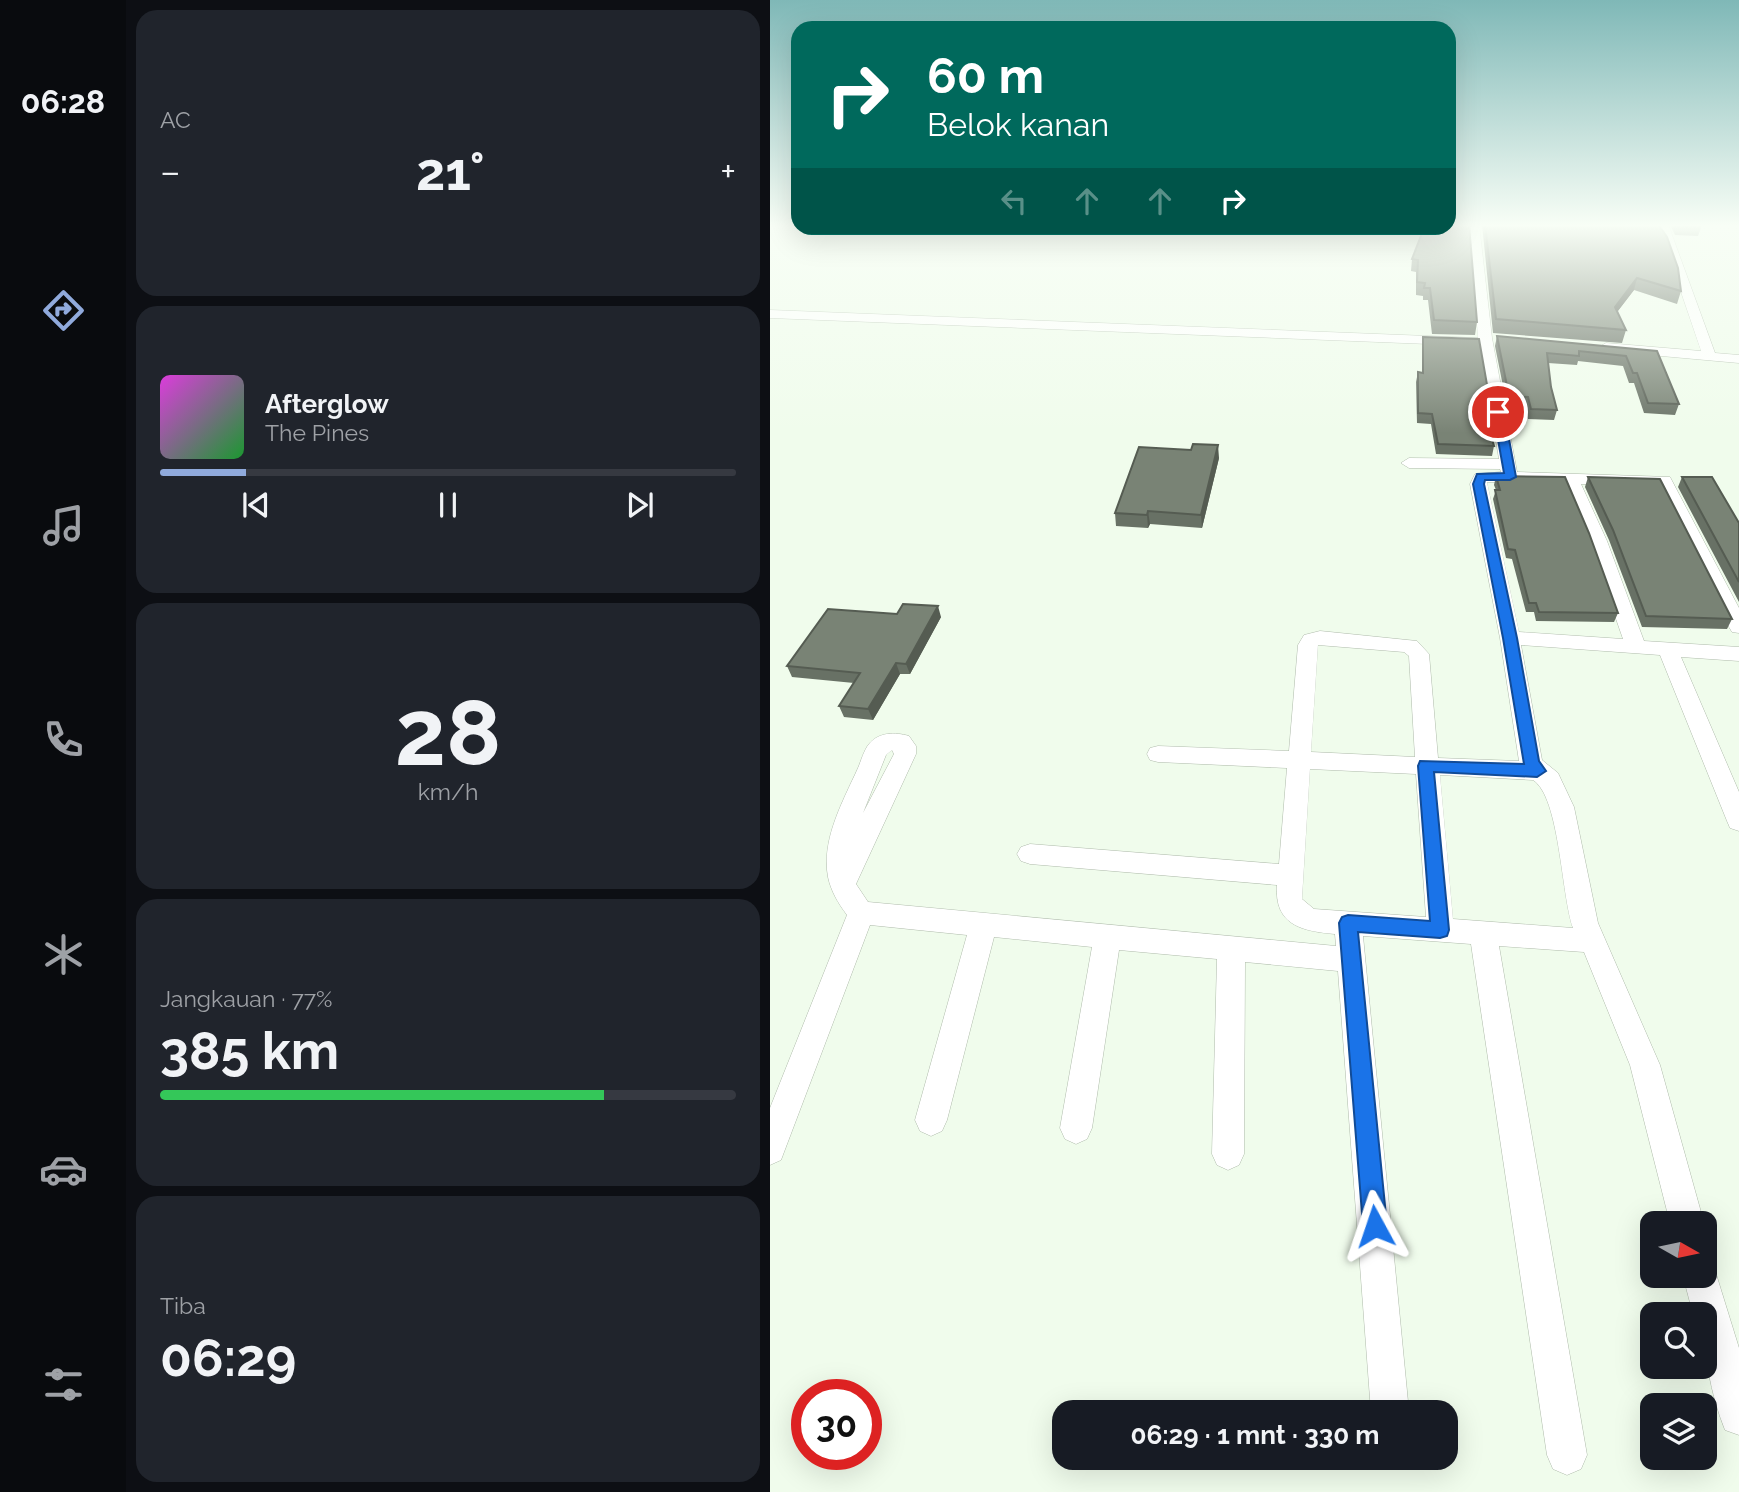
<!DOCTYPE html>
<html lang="id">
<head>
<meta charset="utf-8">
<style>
  body { margin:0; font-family:Raleway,sans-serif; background:#20242c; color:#f1f3f6; height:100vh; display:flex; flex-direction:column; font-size:26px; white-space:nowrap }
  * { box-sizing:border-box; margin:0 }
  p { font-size:23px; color:#9ea1a6 }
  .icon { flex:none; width:38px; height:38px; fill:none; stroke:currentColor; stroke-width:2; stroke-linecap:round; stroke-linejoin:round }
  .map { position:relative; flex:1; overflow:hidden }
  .panel { display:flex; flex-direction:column; gap:10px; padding:10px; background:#0d0f14; width:644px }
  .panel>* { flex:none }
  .guide { position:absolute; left:21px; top:21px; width:665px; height:214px; border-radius:21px; box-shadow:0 7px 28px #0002; background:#00695c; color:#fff; overflow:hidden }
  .needle { width:46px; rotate:99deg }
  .controls { position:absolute; left:870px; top:1211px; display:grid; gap:14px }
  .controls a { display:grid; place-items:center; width:77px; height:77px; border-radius:14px; background:#171b24; box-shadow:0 7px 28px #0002; font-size:35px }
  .speed { position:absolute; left:21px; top:1379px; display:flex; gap:14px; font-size:35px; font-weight:700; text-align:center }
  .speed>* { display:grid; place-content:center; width:91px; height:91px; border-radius:50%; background:#171b24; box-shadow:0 7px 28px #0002; line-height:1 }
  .speed .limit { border:10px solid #d22; background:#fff; color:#111 }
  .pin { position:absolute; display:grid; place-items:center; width:60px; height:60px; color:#fff; margin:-30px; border:4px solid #fff; border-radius:50%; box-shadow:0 2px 7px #0007 }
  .me { position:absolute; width:77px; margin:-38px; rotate:355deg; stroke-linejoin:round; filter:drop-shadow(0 0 5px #0008) }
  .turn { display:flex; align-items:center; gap:24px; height:147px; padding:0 21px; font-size:32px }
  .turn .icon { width:91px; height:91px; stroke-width:2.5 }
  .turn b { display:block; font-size:49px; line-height:60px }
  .lanes { display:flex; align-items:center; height:66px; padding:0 21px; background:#0003; justify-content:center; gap:35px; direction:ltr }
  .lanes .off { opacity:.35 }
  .big { font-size:52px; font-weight:700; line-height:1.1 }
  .panel .widget { flex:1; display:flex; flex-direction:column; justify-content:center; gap:10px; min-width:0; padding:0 24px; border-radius:21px; background:#20242c }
  .panel .dial { align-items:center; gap:0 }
  .dial b { font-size:91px; line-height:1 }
  .song { display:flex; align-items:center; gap:21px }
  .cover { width:84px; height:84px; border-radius:10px; background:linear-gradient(135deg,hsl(300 70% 55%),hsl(130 70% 35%)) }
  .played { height:7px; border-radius:4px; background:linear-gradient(90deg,#90aadc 15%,#363941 15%) }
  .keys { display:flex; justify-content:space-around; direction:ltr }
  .heat { display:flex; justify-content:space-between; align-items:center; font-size:38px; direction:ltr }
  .charge { height:10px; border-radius:5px; background:linear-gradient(90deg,#34c759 77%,#363941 0) }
  .trip { position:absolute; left:282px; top:1400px; width:406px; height:70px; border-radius:21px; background:#171b24; box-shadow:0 7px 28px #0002; font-weight:700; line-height:70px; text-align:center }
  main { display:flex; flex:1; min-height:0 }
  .dock { display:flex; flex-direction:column; width:126px; justify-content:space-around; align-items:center; background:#090b0e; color:#9ea1a6 }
  .dock .icon { width:49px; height:49px }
  .dock .current { color:#90aadc }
  .dock b { font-size:32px; color:#f1f3f6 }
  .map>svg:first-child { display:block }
</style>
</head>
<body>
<main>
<nav class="dock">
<b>06:28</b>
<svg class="icon current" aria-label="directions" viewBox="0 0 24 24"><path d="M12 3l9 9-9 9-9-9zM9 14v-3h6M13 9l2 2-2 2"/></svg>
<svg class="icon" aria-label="music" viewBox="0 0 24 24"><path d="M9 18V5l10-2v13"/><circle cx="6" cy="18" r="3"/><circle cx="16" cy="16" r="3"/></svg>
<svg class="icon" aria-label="phone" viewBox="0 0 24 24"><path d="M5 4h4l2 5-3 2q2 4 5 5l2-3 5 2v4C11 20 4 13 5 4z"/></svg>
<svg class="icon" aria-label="climate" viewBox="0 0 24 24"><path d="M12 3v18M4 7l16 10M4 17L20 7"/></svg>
<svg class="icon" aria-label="car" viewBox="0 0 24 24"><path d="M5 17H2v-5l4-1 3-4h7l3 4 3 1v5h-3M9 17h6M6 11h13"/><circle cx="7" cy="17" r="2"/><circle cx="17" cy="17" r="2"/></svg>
<svg class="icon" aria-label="filters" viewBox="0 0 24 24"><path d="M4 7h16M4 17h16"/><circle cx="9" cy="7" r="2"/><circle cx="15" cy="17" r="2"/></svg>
</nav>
<section class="panel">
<div class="widget"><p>AC</p>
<div class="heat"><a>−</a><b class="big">21°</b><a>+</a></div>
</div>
<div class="widget">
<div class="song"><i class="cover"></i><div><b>Afterglow</b><p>The Pines</p></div></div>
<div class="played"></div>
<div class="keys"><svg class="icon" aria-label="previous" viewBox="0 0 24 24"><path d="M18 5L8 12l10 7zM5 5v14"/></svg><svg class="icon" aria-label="pause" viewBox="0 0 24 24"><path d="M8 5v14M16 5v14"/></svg><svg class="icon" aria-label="next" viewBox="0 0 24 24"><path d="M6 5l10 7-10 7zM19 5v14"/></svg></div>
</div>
<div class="widget dial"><b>28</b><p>km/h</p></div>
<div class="widget"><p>Jangkauan · 77%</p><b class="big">385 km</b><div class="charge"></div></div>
<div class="widget"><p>Tiba</p><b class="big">06:29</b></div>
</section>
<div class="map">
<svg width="969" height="1492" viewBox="0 0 969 1492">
  <rect width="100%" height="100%" fill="#f0fcec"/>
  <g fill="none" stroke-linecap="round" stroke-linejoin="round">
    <!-- minor casing -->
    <g stroke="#afbbab" stroke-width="1">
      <path id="minor" d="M 699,224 L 709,224 L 722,338 L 747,472 L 900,477 L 969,608 L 969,633 L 962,632 L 959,627 L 888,486 L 811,484 L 837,541 L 874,641 L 969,647 L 969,661 L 911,657 L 969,792 L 969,831 L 960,828 L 957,821 L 890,655 L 751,645 L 772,760 L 788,773 L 804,807 L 828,923 L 890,1065 L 934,1223 L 900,1223 L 860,1065 L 814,952 L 729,946 L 817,1455 L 811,1469 L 797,1475 L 783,1469 L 777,1455 L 701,944 L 593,936 L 639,1412 L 601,1412 L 568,971 L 475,962 L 474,1154 L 469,1165 L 458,1170 L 447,1165 L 442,1154 L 447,959 L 349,950 L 322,1128 L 317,1139 L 306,1144 L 295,1139 L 290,1128 L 322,947 L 224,937 L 177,1120 L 172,1131 L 161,1136 L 150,1131 L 145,1120 L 197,935 L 100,925 L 11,1160 L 0,1165 L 0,1108 L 77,915 C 68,903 61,891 58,877 C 51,840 73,801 88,768 C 91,761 94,750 99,744 C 109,732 125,732 139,736 L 146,746 L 146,754 L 86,884 L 98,902 L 566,946 L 565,934 C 533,931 504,926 507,885 L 260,864 L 251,861 L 247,854 L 251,847 L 260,844 L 509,864 L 517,768 L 388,762 L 380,760 L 377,754 L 380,748 L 388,746 L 519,751 L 528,645 L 534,635 L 550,631 L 647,641 L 659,654 L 668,758 L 749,761 L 730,638 L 700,484 L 705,474 L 731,472 L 730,469 L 639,468 L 631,463 L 639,458 L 729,459 L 710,346 L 0,318 L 0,310 L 708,338 ZM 717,482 L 794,483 L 819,541 L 853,639 L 749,632 ZM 548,645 L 634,652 L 639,656 L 645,757 L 541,752 ZM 122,750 L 124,754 L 93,813 L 116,755 ZM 540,769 L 646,774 L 656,917 L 544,909 L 532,899 ZM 670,775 L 763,780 C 790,797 791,894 803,928 L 683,919 Z
        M 888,224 L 898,224 L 945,353 L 969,355 L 969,363 L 836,351 L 829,347 L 836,343 L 931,351 Z
        M 934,1260 L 943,1264 L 969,1348 L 969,1435 L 955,1430 C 940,1392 934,1355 934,1314 L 923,1314 L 913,1276 L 934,1276 Z"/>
    </g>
    <!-- minor -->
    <use href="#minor" fill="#fff" fill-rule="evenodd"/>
  </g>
  <!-- wall -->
  <path fill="#687165" d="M 712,224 L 891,224 L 890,227 L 911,291 L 907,304 L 864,290 L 847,312 L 856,330 L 852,343 L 723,333 Z
    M 900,224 L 932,224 L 932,225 L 928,236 L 905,235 Z
    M 654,228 L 707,322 L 705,335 L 662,334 L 658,300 L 653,300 L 653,296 L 646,295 L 646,272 L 641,271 L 642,259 Z
    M 727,336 L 887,351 L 909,404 L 905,415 L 874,413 L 864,383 L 859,383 L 853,366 L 808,361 L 807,365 L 778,363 L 781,387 L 787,410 L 784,420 L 758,419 L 755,407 L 737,406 L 725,346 Z
    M 653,337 L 719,396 L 717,405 L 712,405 L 724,446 L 722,456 L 666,454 L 661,424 L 647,423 L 646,382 L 648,372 L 652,373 L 652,346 Z
    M 449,458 L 432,528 L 380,524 L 378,528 L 346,526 L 345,513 Z
    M 726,476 L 848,613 L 844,622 L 766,621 L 764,612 L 756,612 L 742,559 L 736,558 L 723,499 L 726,490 L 724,485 Z
    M 818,477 L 962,619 L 957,629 L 872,627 L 839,540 L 815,487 Z
    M 912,477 L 969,523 L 969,602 L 908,487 Z
    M 127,614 L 171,617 L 140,674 L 130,674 L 103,720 L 74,717 L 69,706 L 84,683 L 22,677 L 17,666 Z"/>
  <!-- shaded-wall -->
  <path fill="#555c52" d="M 867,278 L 864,290 L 841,320 L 845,307 Z
    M 448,445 L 449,458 L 432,528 L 431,515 Z
    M 378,511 L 380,524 L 378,528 L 377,515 Z
    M 168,606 L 171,617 L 140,674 L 136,664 Z
    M 126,663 L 130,674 L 103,720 L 98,709 Z"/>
  <!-- building -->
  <path fill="#798375" stroke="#555c52" stroke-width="2" d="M 679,224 L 699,224 L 707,322 L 664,320 L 660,288 L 654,288 L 655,283 L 647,282 L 648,260 L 642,259 L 654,228 L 679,228 Z
    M 715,224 L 888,224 L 897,237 L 908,268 L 911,291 L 867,278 L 845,307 L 856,330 L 726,319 Z
    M 727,336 L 887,351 L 909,404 L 878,403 L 867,373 L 863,373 L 856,356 L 809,351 L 809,356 L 777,353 L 781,387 L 787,410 L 761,409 L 758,397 L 739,396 Z
    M 653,337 L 709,339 L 719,396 L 709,395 L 724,446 L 668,444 L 662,414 L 648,413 L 648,372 L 653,373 Z
    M 423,444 L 448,445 L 431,515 L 378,511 L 377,515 L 345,513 L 369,447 L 421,450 Z
    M 726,476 L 795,477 L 819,533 L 848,613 L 769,612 L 766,603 L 759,603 L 745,550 L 738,549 L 725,490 L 730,490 Z
    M 818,477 L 890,479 L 962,619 L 876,616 L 843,530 Z
    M 912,477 L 942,477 L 969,523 L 969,582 Z
    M 133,604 L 168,606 L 136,664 L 126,663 L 98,709 L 69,706 L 90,673 L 17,666 L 58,609 L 127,614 Z"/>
  <!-- sky -->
  <linearGradient id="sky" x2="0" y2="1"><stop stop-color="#7fb8b7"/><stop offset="0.52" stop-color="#f8fef6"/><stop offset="1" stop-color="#f8fef6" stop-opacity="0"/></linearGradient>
  <rect width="969" height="433" fill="url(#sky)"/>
  <!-- route -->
  <path fill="#1a73e8" stroke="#114b97" stroke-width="2" d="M 728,409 L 734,412 L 746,477 L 740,480 L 715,480 L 714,484 L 747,638 L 769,761 L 776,771 L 767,777 L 664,772 L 679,930 L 677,936 L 670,938 L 588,932 L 617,1226 L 613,1234 L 605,1238 L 596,1234 L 593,1226 L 569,923 L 572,917 L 578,915 L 660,921 L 648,766 L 650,761 L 754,764 L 733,638 L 703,484 L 707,474 L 734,473 L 723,412 Z"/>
</svg>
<div class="controls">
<a><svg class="needle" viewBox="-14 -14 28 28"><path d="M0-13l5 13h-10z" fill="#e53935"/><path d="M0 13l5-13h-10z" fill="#9ea1a6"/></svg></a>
<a><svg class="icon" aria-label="search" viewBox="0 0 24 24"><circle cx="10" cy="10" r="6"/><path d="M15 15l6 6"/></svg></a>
<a><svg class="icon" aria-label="layers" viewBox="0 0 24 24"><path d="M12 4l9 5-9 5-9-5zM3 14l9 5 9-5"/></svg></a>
</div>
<div class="speed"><div class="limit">30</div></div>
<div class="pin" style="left:728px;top:412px;background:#d93025"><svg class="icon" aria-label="arrive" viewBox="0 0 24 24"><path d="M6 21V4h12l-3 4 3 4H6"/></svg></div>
<svg class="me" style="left:605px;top:1226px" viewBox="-20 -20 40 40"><path d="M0-17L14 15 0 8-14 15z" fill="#1a73e8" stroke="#fff" stroke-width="4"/></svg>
<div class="trip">06:29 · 1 mnt · 330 m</div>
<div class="guide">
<div class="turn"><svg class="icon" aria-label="right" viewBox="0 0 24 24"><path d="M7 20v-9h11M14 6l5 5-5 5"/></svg><div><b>60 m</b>Belok kanan</div></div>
<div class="lanes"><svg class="icon off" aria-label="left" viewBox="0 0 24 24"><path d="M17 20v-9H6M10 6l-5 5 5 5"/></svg><svg class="icon off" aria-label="ahead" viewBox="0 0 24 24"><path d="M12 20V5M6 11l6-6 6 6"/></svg><svg class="icon off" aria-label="ahead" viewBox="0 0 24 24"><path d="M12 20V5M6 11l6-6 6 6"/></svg><svg class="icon" aria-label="right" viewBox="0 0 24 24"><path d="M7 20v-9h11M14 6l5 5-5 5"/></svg></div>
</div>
</div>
</main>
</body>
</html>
